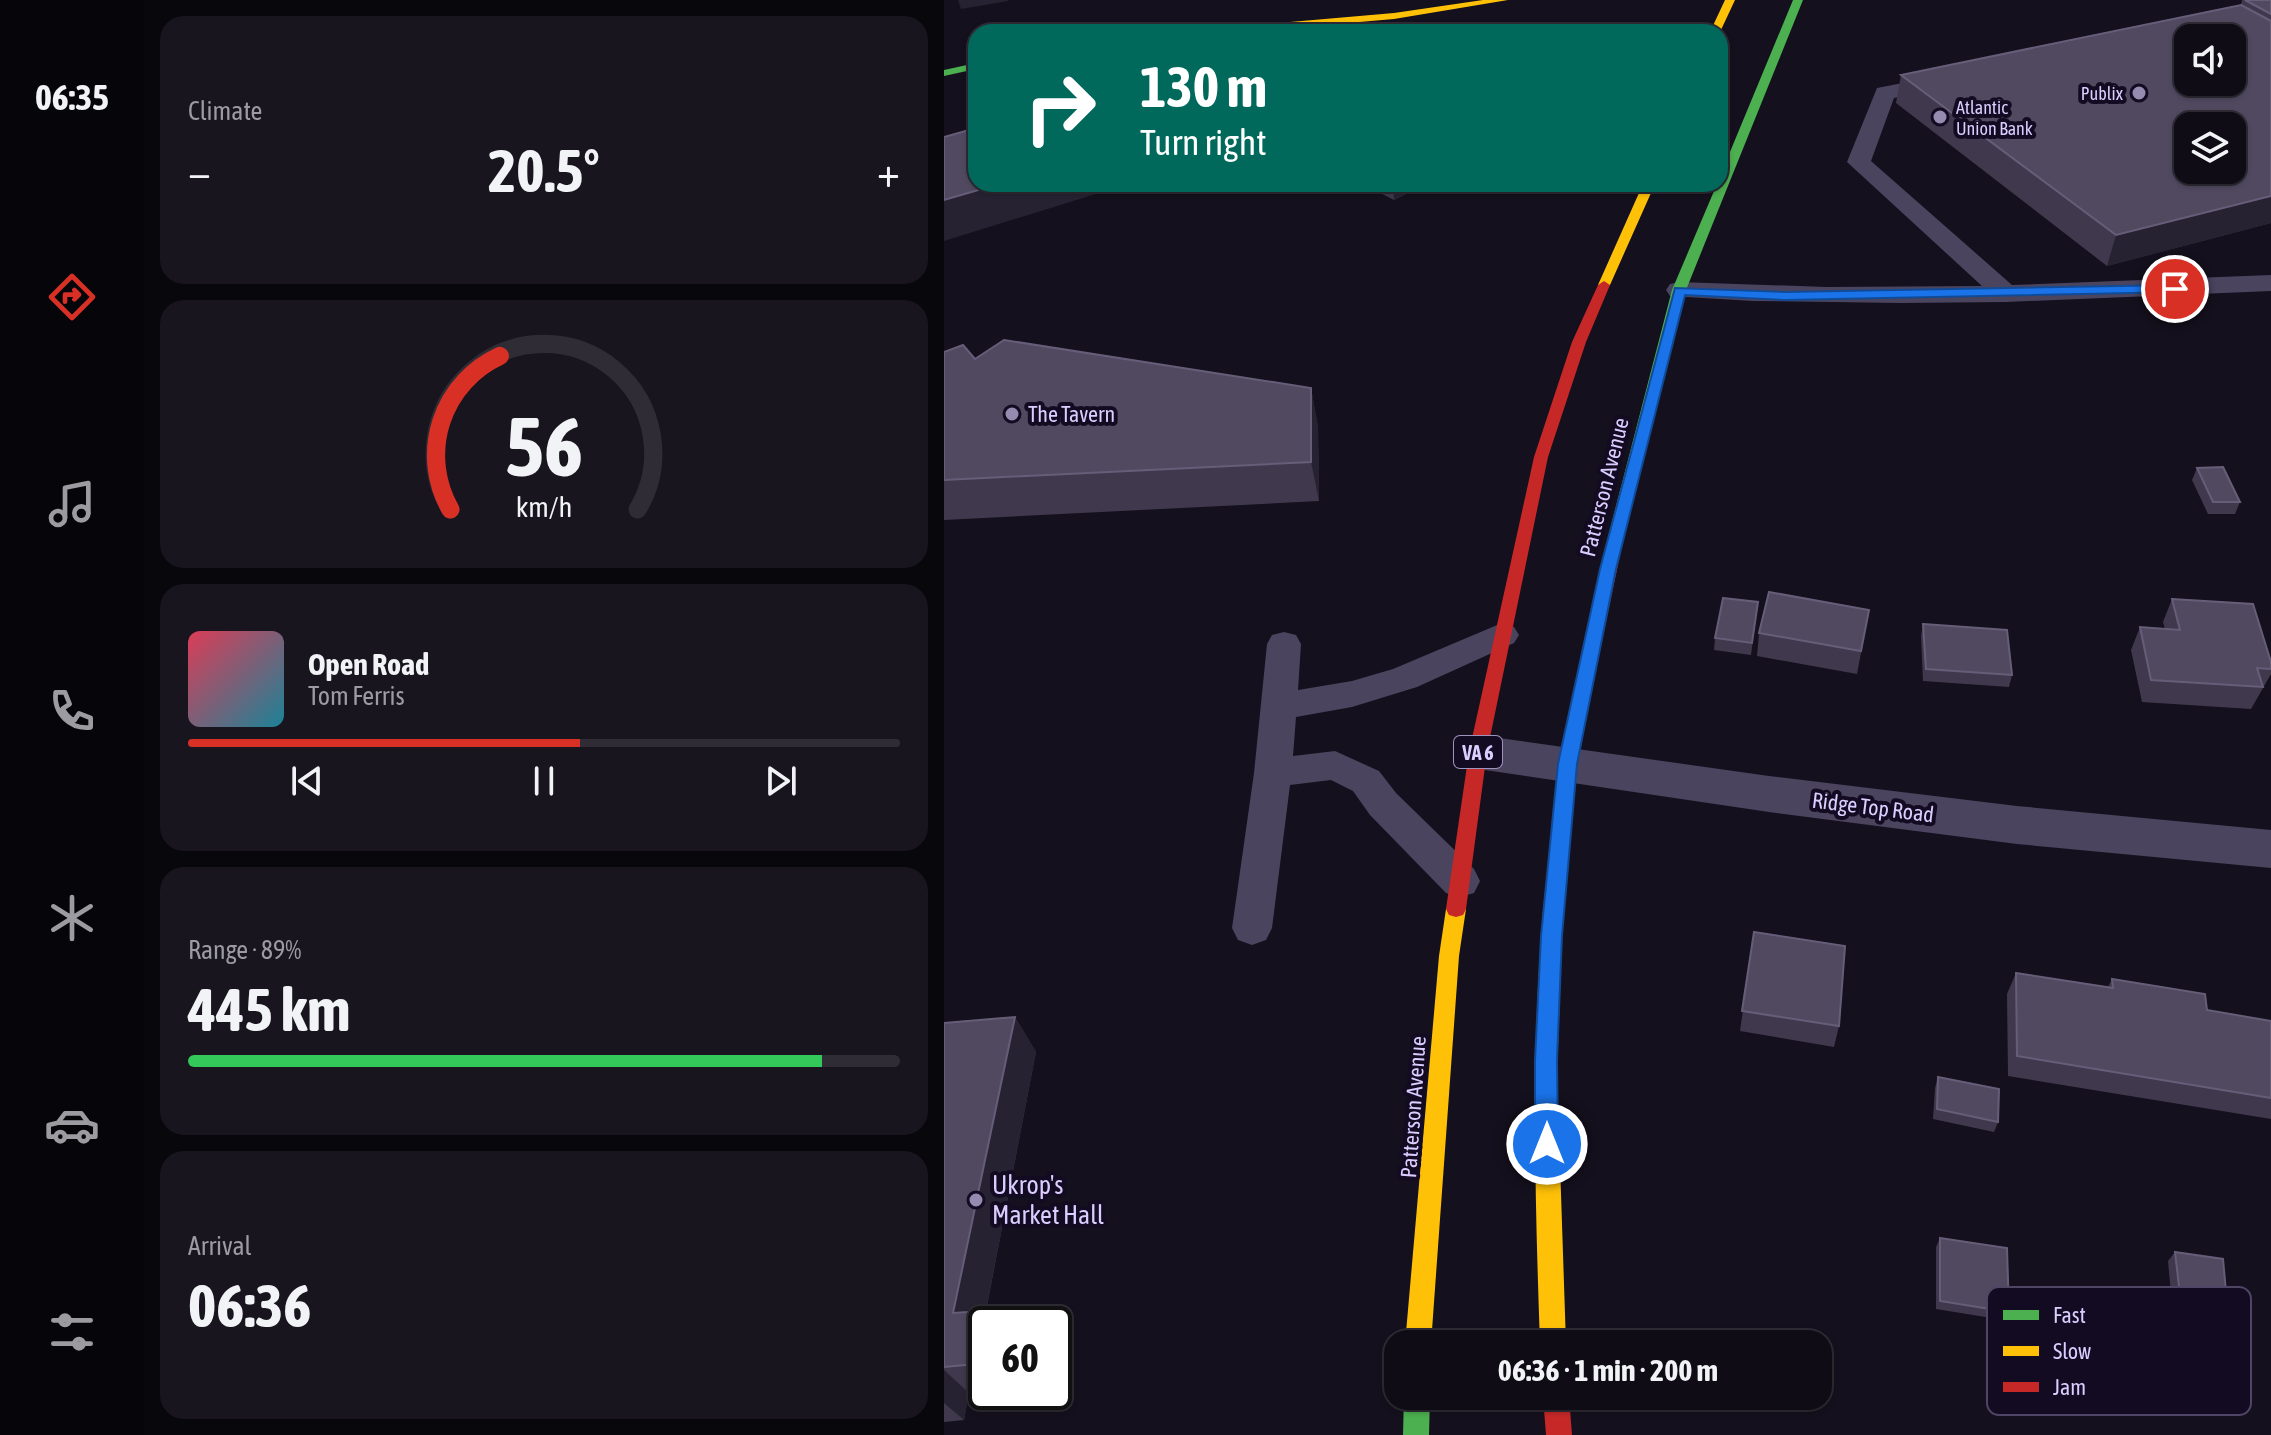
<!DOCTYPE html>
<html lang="en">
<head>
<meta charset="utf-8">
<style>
  body { margin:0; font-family:"Asap Condensed",sans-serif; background:#18151f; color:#f1f3f6; height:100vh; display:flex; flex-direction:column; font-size:30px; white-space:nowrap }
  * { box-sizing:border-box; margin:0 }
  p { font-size:26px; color:#9b9ba1 }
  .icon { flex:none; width:44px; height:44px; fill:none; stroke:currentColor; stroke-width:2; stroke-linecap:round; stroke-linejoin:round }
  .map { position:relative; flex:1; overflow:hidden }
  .sheet { display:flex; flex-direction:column; gap:16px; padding:16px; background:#08070c; width:800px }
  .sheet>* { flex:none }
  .guide { position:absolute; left:24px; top:24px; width:760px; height:168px; border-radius:24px; box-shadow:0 2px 6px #0004,0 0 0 2px #2f2c35; background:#00695c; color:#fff; overflow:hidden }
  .buttons { position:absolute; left:1230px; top:24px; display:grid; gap:16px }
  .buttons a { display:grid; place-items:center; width:72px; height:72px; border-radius:16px; background:#0f0c16; box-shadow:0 2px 6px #0004,0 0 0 2px #2f2c35; font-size:40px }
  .speed { position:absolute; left:24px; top:1306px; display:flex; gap:16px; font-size:40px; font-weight:700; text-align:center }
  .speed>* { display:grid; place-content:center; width:104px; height:104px; border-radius:50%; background:#0f0c16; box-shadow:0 2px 6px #0004,0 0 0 2px #2f2c35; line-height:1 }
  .speed .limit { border:4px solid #111; border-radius:12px; background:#fff; color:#111 }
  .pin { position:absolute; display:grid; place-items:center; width:68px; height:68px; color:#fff; margin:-34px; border:4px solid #fff; border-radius:50%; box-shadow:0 2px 8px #0007 }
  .me { position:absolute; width:88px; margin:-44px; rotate:0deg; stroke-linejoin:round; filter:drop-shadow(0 0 6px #0008) }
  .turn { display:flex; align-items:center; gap:28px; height:168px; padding:0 40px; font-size:36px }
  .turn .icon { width:104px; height:104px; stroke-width:2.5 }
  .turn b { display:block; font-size:56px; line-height:68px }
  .big { font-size:60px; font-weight:700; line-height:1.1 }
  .sheet .widget { flex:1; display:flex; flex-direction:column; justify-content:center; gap:12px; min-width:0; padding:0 28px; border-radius:24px; background:#18151f }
  .sheet .dial { align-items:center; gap:0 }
  .dial svg { height:208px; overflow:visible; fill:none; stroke:#2f2c35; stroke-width:7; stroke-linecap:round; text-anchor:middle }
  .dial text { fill:#f1f3f6; stroke:none }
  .song { display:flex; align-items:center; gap:24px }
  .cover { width:96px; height:96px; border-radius:12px; background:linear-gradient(135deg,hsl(350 70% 55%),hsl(190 70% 35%)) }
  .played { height:8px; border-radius:4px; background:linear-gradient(90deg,#d93025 55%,#2f2c35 55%) }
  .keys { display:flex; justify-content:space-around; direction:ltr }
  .heat { display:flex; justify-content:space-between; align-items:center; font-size:44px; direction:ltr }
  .charge { height:12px; border-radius:6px; background:linear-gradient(90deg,#34c759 89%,#2f2c35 0) }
  .trip { position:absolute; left:440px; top:1330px; width:448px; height:80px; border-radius:24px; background:#0f0c16; box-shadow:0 2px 6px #0004,0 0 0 2px #2f2c35; font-weight:700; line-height:80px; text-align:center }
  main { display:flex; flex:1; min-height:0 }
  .tabs { display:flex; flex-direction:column; width:144px; justify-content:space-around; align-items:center; background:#060509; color:#9b9ba1 }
  .tabs .icon { width:56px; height:56px }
  .tabs .on { color:#d93025 }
  .tabs b { font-size:36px; color:#f1f3f6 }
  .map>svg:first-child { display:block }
</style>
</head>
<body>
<main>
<nav class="tabs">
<b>06:35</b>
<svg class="icon on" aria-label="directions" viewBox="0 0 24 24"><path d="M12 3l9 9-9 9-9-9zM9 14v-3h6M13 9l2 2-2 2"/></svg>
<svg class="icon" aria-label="music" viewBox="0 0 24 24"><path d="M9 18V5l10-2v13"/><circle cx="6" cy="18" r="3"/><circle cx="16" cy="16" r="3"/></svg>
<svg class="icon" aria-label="phone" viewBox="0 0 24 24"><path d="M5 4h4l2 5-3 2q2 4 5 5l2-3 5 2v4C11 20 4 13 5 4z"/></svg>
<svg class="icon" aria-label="climate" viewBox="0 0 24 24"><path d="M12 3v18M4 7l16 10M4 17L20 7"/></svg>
<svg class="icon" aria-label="car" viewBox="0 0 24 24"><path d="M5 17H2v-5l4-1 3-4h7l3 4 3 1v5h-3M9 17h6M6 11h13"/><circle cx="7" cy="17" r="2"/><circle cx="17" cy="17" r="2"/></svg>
<svg class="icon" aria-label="filters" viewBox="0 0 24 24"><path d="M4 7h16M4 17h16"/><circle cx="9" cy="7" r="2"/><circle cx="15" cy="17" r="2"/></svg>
</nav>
<section class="sheet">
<div class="widget"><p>Climate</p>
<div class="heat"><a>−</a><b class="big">20.5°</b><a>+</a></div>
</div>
<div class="widget dial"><svg viewBox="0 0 100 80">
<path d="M14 69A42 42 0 1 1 86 69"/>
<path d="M14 69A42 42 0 0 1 33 10" stroke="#d93025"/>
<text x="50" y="56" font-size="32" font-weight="700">56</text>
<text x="50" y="72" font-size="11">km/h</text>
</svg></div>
<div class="widget">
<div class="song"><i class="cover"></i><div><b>Open Road</b><p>Tom Ferris</p></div></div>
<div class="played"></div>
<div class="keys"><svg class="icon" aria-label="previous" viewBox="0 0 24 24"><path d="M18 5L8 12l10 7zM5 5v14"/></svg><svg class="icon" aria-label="pause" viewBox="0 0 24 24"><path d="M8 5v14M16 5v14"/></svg><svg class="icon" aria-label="next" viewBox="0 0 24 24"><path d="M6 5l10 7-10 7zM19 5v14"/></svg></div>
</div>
<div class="widget"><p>Range · 89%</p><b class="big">445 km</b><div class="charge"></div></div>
<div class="widget"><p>Arrival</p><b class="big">06:36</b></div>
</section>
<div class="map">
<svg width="1327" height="1435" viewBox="0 0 1327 1435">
  <rect width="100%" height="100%" fill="#14101d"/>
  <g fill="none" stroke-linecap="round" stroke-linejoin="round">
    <!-- lane -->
    <path fill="#4a445f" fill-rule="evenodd" d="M 1000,75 L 1008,76 L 1011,81 L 1008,86 L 950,98 L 927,161 L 1068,285 L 1327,275 L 1327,291 L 1062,302 L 957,303 L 809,301 L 726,296 L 722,290 L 726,284 L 735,282 L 883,287 L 1038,286 L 903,162 L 933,88 Z
      M 558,623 L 570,627 L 575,635 L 570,643 L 473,687 L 408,707 L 352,717 L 349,756 L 391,751 L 435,771 L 452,793 L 530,869 L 536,881 L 530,893 L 516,897 L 502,893 L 426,815 L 409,791 L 387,780 L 346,785 L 328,928 L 322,940 L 308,945 L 294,940 L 288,928 L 310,773 L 323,644 L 328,635 L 340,632 L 352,635 L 357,644 L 354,690 L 408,681 L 449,669 Z"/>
    <!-- street -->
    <path fill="#4a445f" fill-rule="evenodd" d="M 534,735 L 825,776 L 1073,806 L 1327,830 L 1327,868 L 1073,844 L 825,812 L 534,769 L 518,764 L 512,752 L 518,740 Z"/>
    <!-- fast -->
    <path fill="#4caf50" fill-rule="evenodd" d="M 849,0 L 859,0 L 742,290 L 679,541 L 671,546 L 665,545 L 663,541 L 728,290 L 773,184 L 776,184 L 776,176 Z
      M 32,63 L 32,69 L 0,76 L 0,70 Z
      M 460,1396 L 486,1396 L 485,1435 L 459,1435 Z"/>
    <!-- slow -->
    <path fill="#ffc107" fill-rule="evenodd" d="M 539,0 L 564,0 L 450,19 L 301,32 L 262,32 L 267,29 L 450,13 Z
      M 781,0 L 791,0 L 776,32 L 766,32 Z
      M 699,184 L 711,184 L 666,285 L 655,288 L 654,285 Z
      M 512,901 L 519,903 L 522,909 L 515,956 L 487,1344 L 461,1344 L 495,956 L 502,909 L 505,903 Z
      M 609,903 L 616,905 L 619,911 L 613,1073 L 622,1344 L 596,1344 C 591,1199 587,1055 599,911 L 602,905 Z"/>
    <!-- jam -->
    <path fill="#c62828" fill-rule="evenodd" d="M 660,281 L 666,285 L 642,342 L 604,457 L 543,752 L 522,909 L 519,915 L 512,917 L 505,915 L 502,909 L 525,752 L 590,457 L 628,342 L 654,285 Z
      M 671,536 L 679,541 L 632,764 L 619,911 L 616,917 L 609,919 L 602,917 L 599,911 L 614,764 L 663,541 Z
      M 599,1396 L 625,1396 L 628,1435 L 602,1435 Z"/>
  </g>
  <!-- wall -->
  <path fill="#40394d" d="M 1298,0 L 1327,0 L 1327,223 L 1163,266 L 952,103 L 957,75 L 1297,5 Z
    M 419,184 L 482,184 L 450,200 Z
    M 0,352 L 31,359 L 367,388 L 374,427 L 375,501 L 0,520 Z
    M 1253,468 L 1296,502 L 1291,514 L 1264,514 L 1248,480 Z
    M 1228,599 L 1327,662 L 1327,674 L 1307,709 L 1198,702 L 1187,650 L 1196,627 L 1221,629 L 1219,622 Z
    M 814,602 L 807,655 L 770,650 L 771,638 Z
    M 925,610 L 913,674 L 813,656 L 815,633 Z
    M 979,624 L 1068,675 L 1065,687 L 979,681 L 977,636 Z
    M 810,932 L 895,1026 L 890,1047 L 796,1031 Z
    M 1072,973 L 1164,987 L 1168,979 L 1263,1010 L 1327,1021 L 1327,1119 L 1064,1076 L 1063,994 Z
    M 71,1017 L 92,1052 L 42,1311 L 42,1392 L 25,1393 L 20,1420 L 0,1422 L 0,1023 Z
    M 994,1077 L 1054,1122 L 1050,1132 L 989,1119 L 991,1088 Z
    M 996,1238 L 1065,1312 L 1060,1320 L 992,1309 L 992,1247 Z
    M 1231,1252 L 1283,1303 L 1275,1312 L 1228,1304 L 1224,1261 Z"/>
  <!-- shaded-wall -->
  <path fill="#272232" d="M 14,0 L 64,0 L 64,1 L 17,9 Z
    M 55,184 L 152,184 L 155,193 L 0,241 L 0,200 Z
    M 449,184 L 482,184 L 450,200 Z
    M 1327,196 L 1327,223 L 1163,266 L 1172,235 Z
    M 367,388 L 374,427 L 375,501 L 367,462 Z
    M 71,1017 L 92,1052 L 36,1341 L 9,1313 Z
    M 67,1309 L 81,1324 L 64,1324 Z
    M 0,1370 L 25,1393 L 20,1420 L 0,1403 Z"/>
  <!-- building -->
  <path fill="#504960" stroke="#665e79" stroke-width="2" fill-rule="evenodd" d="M 1301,0 L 1327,0 L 1327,14 Z
    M 1297,5 L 1327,21 L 1327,196 L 1172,235 L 957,75 ZM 1244,38 L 1288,38 L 1288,82 L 1244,82 ZM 1244,126 L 1288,126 L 1288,170 L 1244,170 Z
    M 32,128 L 32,184 L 55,184 L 0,200 L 0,137 Z
    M 60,340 L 367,388 L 367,462 L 0,480 L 0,352 L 19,345 L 31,359 Z
    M 1279,467 L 1296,502 L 1269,502 L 1253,468 Z
    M 825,592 L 925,610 L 917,651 L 815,633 Z
    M 779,598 L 814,602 L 808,643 L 771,638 Z
    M 1228,599 L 1309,604 L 1327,662 L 1327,669 L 1313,668 L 1319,687 L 1207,680 L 1196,627 L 1236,630 Z
    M 979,624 L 1063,630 L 1068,675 L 982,669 Z
    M 810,932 L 901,946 L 895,1026 L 798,1011 Z
    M 1072,973 L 1169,988 L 1168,979 L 1261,994 L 1263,1010 L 1327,1021 L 1327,1098 L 1073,1056 Z
    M 71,1017 L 9,1313 L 67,1309 L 64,1324 L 42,1324 L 42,1363 L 0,1367 L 0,1023 Z
    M 994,1077 L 1055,1089 L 1054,1122 L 993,1109 Z
    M 996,1238 L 1063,1248 L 1065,1312 L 996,1301 Z
    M 1231,1252 L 1279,1259 L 1283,1303 L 1236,1295 Z"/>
  <!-- route -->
  <path fill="#1a73e8" stroke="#114b97" stroke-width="2" d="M 1231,285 L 1238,289 L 1236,292 L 841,300 L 741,295 L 672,569 L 633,764 L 618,936 L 613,1060 L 614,1144 L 611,1152 L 603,1155 L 594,1152 L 591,1144 L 591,1060 L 597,936 L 614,764 L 656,569 L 731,288 L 841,292 Z"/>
  <!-- markers -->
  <g fill="#958bb0" stroke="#130b22" stroke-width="3">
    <circle cx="1195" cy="93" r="8"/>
    <circle cx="996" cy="117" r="8"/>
    <circle cx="68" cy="414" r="8"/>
    <circle cx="32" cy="1200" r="8"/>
  </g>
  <g text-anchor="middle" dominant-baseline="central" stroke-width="8" stroke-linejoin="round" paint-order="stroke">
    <!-- far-poi labels -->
    <g font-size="18" fill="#dbcdff" stroke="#130b22" text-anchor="end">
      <text x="1179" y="93">Publix</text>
      <text x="1012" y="107" text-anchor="start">Atlantic<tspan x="1012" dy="21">Union Bank</tspan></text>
    </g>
    <!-- shield labels -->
    <rect fill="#130b22" stroke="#9f93bd" stroke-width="2" x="510" y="736" width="48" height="32" rx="6"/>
    <g font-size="20" font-weight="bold" fill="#dbcdff">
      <text x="534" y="752">VA 6</text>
    </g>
    <!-- poi labels -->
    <g font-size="22" fill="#dbcdff" stroke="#130b22" text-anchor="start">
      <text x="84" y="414">The Tavern</text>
    </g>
    <!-- street labels -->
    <g font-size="22" fill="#dbcdff" stroke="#130b22">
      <text transform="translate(660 487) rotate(-76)">Patterson Avenue</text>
      <text transform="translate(929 807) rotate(7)">Ridge Top Road</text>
      <text transform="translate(469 1107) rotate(-86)">Patterson Avenue</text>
    </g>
    <!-- near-poi labels -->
    <g font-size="26" fill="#dbcdff" stroke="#130b22" text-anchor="start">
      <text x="48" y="1185">Ukrop's<tspan x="48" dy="30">Market Hall</tspan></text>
    </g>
  </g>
  <!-- legend -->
  <rect x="1043" y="1287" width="264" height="128" rx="12" fill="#130b22" stroke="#4f4564" stroke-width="2"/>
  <rect x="1059" y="1310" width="36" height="10" fill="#4caf50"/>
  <rect x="1059" y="1346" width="36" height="10" fill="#ffc107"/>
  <rect x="1059" y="1382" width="36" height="10" fill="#c62828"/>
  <g font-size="22" fill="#dbcdff">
    <text x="1109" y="1323">Fast</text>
    <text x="1109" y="1359">Slow</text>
    <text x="1109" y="1395">Jam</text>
  </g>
</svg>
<div class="buttons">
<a><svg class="icon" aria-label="sound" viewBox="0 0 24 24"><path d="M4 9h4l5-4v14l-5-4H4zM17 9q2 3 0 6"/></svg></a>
<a><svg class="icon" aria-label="layers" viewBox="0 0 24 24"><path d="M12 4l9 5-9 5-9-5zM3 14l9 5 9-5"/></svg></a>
</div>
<div class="speed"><div class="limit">60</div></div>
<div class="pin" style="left:1231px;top:289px;background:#d93025"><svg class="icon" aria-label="arrive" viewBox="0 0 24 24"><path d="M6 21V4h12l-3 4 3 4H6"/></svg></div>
<svg class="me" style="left:603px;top:1144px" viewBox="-20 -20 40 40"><circle r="17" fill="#1a73e8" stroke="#fff" stroke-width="3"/><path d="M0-11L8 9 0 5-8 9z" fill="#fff"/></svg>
<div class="trip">06:36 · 1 min · 200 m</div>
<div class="guide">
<div class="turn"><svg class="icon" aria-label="right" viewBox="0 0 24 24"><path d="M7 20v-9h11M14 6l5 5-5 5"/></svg><div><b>130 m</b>Turn right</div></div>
</div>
</div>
</main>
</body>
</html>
